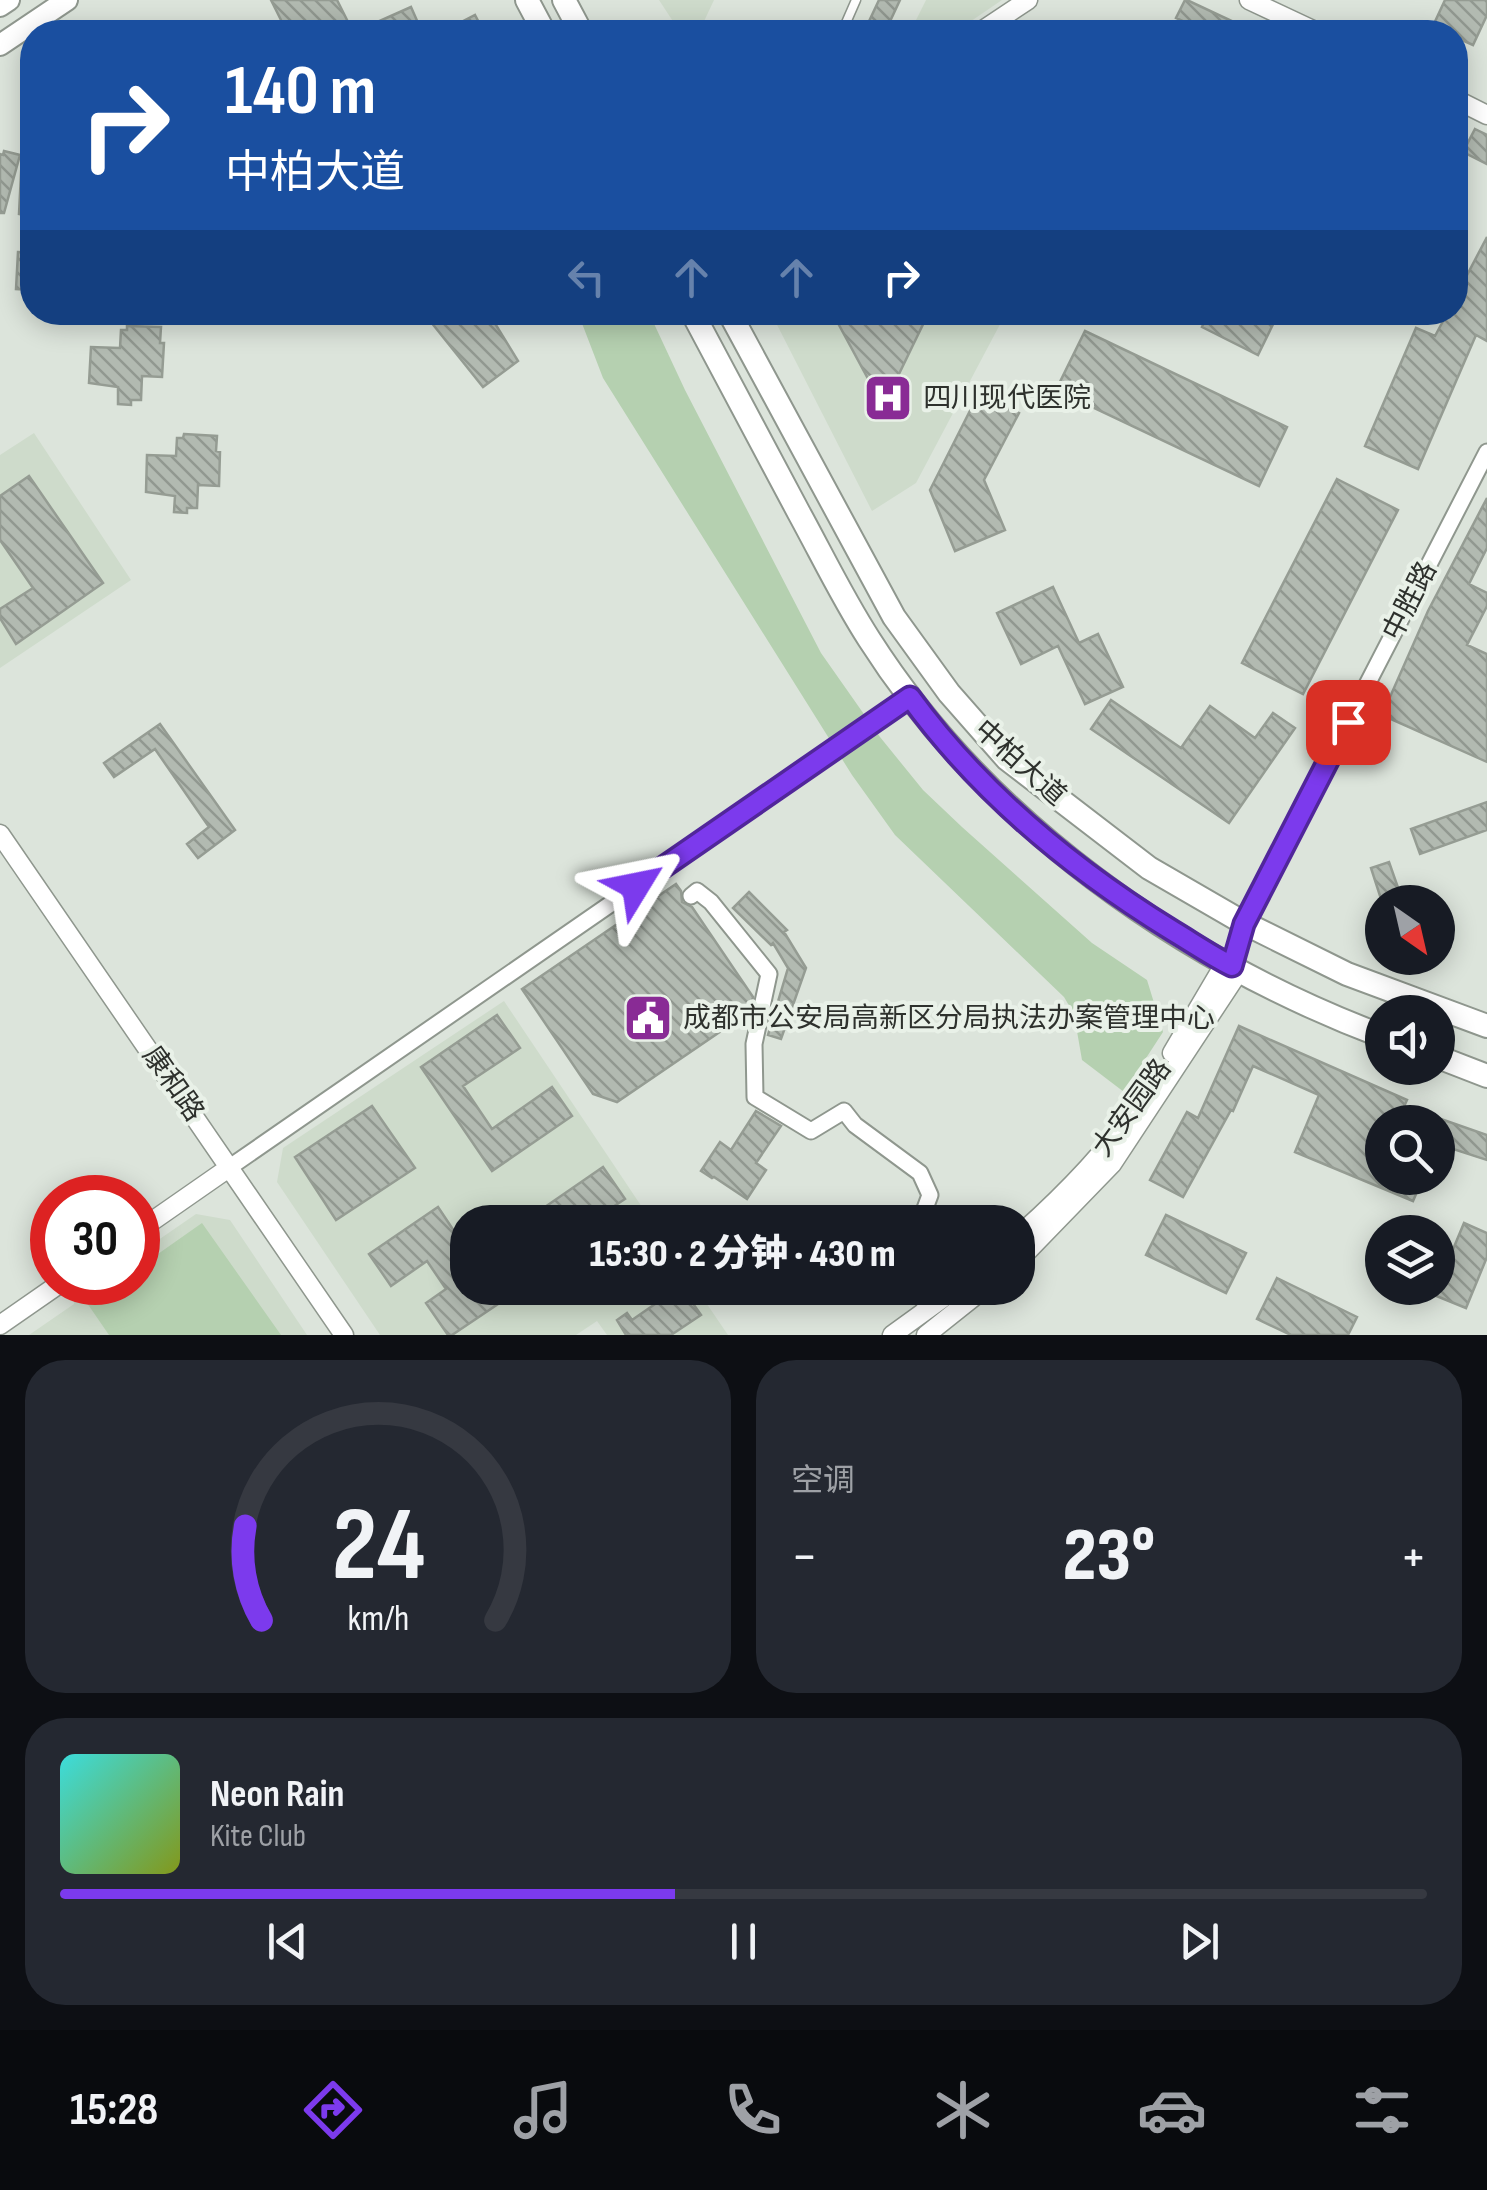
<!DOCTYPE html>
<html lang="zh">
<head>
<meta charset="utf-8">
<style>
  body { margin:0; font-family:"Sofia Sans Condensed","Noto Sans SC",sans-serif; background:#242831; color:#f1f3f6; height:100vh; display:flex; flex-direction:column; font-size:38px; white-space:nowrap }
  * { box-sizing:border-box; margin:0 }
  p { font-size:32px; color:#9ea1a6 }
  .icon { flex:none; width:55px; height:55px; fill:none; stroke:currentColor; stroke-width:2; stroke-linecap:round; stroke-linejoin:round }
  .map { position:relative; height:1335px; overflow:hidden }
  .details { display:flex; flex-direction:column; gap:25px; padding:25px; background:#0d0f14; flex:1 }
  .details>* { flex:none }
  .hud { position:absolute; left:20px; top:20px; width:1448px; height:305px; border-radius:40px; box-shadow:0 5px 25px #0003; background:#1a4fa0; color:#fff; overflow:hidden }
  .needle { width:65px; rotate:146deg }
  .tools { position:absolute; left:1365px; top:885px; display:grid; gap:20px }
  .tools a { display:grid; place-items:center; width:90px; height:90px; border-radius:50%; background:#171b24; box-shadow:0 5px 25px #0003; font-size:50px }
  .speed { position:absolute; left:30px; top:1175px; display:flex; gap:20px; font-size:50px; font-weight:700; text-align:center }
  .speed>* { display:grid; place-content:center; width:130px; height:130px; border-radius:50%; background:#171b24; box-shadow:0 5px 25px #0003; line-height:1 }
  .speed .limit { border:15px solid #d22; background:#fff; color:#111 }
  .pin { position:absolute; display:grid; place-items:center; width:85px; height:85px; color:#fff; margin:-42px; border-radius:20px; box-shadow:0 5px 15px #0006 }
  .me { position:absolute; width:110px; margin:-55px; rotate:55deg; stroke-linejoin:round; filter:drop-shadow(0 0 8px #0008) }
  .turn { display:flex; align-items:center; gap:35px; height:210px; padding:0 40px; font-size:45px }
  .turn .icon { width:130px; height:130px; stroke-width:2.5 }
  .turn b { display:block; font-size:70px; line-height:85px }
  .lanes { display:flex; align-items:center; height:95px; padding:0 40px; background:#0003; justify-content:center; gap:50px; direction:ltr }
  .lanes .off { opacity:.35 }
  .big { font-size:75px; font-weight:800; line-height:1.1 }
  .details .tile { flex:1; display:flex; flex-direction:column; justify-content:center; gap:15px; min-width:0; padding:0 35px; border-radius:40px; background:#242831 }
  .details .dial { align-items:center; gap:0 }
  .dial svg { height:260px; overflow:visible; fill:none; stroke:#363941; stroke-width:7; stroke-linecap:round; text-anchor:middle }
  .dial text { fill:#f1f3f6; stroke:none }
  .song { display:flex; align-items:center; gap:30px }
  .cover { width:120px; height:120px; border-radius:15px; background:linear-gradient(135deg,hsl(180 70% 55%),hsl(70 70% 35%)) }
  .played { height:10px; border-radius:5px; background:linear-gradient(90deg,#7c3aed 45%,#363941 45%) }
  .keys { display:flex; justify-content:space-around; direction:ltr }
  .heat { display:flex; justify-content:space-between; align-items:center; font-size:55px; direction:ltr }
  .details .tiles { flex:1; display:grid; gap:25px; grid-template-columns:1fr 1fr }
  .tile:last-child { grid-column:span 2 }
  .trip { position:absolute; left:450px; top:1205px; width:585px; height:100px; border-radius:40px; background:#171b24; box-shadow:0 5px 25px #0003; font-weight:800; line-height:100px; text-align:center }
  .dock { display:flex; height:160px; justify-content:space-around; align-items:center; background:#090b0e; color:#9ea1a6 }
  .dock .icon { width:70px; height:70px }
  .dock .current { color:#7c3aed }
  .dock b { font-size:45px; color:#f1f3f6 }
  .map>svg:first-child { display:block }
</style>
</head>
<body>
<div class="map">
<svg width="1487" height="1335" viewBox="0 0 1487 1335">
  <defs>
    <pattern id="building-back-hatch" width="6" height="6" patternUnits="userSpaceOnUse" patternTransform="scale(2.5)"><rect width="6" height="6" fill="#b2bab1"/><path d="M-1 5l2 2M0 0l6 6M5-1l2 2" fill="none" stroke="#919890"/></pattern>
  </defs>
  <rect width="100%" height="100%" fill="#dce4db"/>
  <!-- built -->
  <path fill="#cedbcb" d="M 659,0 L 714,0 L 699,32 L 680,32 Z
    M 926,0 L 1002,0 L 955,32 L 910,32 Z
    M 771,313 L 1006,313 L 916,483 L 872,511 Z
    M 34,433 L 131,580 L 0,668 L 0,455 Z
    M 504,1001 L 652,1222 L 468,1222 L 468,1288 L 696,1288 L 728,1335 L 607,1335 L 597,1321 L 576,1335 L 380,1335 L 277,1182 L 283,1148 Z
    M 196,1214 L 230,1220 L 307,1335 L 29,1335 L 74,1304 L 74,1297 L 95,1283 L 138,1282 L 138,1254 Z"/>
  <!-- park -->
  <path fill="#b5d0b0" d="M 578,313 L 649,313 L 685,390 L 821,653 L 880,737 L 923,790 L 962,827 L 1092,943 L 1147,980 L 1163,1032 L 1124,1092 L 1082,1060 L 1074,1014 L 1064,997 L 895,835 L 852,775 L 603,378 Z
    M 202,1223 L 281,1335 L 109,1335 L 87,1303 L 117,1283 L 138,1282 L 138,1268 Z"/>
  <!-- building -->
  <path fill="url(#building-back-hatch)" stroke="#959c93" stroke-width="2.5" d="M 271,0 L 337,0 L 353,32 L 287,32 Z
    M 879,0 L 900,0 L 885,32 L 864,32 Z
    M 1185,0 L 1187,0 L 1255,32 L 1206,32 L 1176,18 Z
    M 1445,0 L 1487,0 L 1487,15 L 1473,45 L 1455,37 L 1455,32 L 1446,32 L 1433,26 Z
    M 411,7 L 422,32 L 355,32 Z
    M 475,15 L 484,32 L 442,32 Z
    M 1475,129 L 1487,135 L 1487,164 L 1463,152 Z
    M 4,151 L 20,155 L 4,213 L 0,213 L 0,154 L 3,155 Z
    M 22,154 L 32,155 L 32,186 L 24,215 L 19,214 Z
    M 1487,237 L 1487,341 L 1476,335 L 1418,469 L 1365,446 L 1416,328 L 1435,336 L 1448,312 L 1455,312 L 1455,298 Z
    M 18,252 L 32,253 L 32,290 L 16,289 Z
    M 423,312 L 488,312 L 518,361 L 483,387 Z
    M 832,312 L 929,312 L 897,378 L 879,399 Z
    M 1209,312 L 1279,312 L 1258,355 L 1202,327 Z
    M 127,326 L 161,327 L 160,343 L 164,343 L 162,377 L 142,376 L 141,400 L 131,400 L 131,405 L 118,404 L 118,387 L 89,383 L 91,347 L 120,348 L 121,330 L 127,330 Z
    M 1085,331 L 1287,427 L 1259,486 L 1056,390 Z
    M 979,393 L 1019,413 L 984,480 L 1005,530 L 955,551 L 930,490 Z
    M 184,434 L 217,436 L 216,451 L 220,452 L 219,486 L 198,485 L 197,508 L 187,508 L 187,513 L 174,512 L 175,496 L 146,492 L 147,455 L 176,456 L 177,438 L 183,438 Z
    M 29,476 L 103,583 L 16,644 L 0,618 L 0,609 L 33,588 L 0,540 L 0,496 Z
    M 1337,479 L 1398,510 L 1303,694 L 1242,663 Z
    M 1487,498 L 1487,548 L 1469,584 L 1487,593 L 1487,606 L 1467,645 L 1487,654 L 1487,762 L 1382,715 L 1428,611 Z
    M 1053,587 L 1079,643 L 1098,634 L 1123,687 L 1085,704 L 1058,646 L 1021,664 L 997,613 Z
    M 1111,700 L 1181,748 L 1210,706 L 1255,738 L 1273,713 L 1295,728 L 1229,823 L 1091,729 Z
    M 160,724 L 235,830 L 198,858 L 187,844 L 209,827 L 155,749 L 114,777 L 104,763 Z
    M 1487,802 L 1487,830 L 1420,854 L 1411,829 Z
    M 1389,862 L 1403,902 L 1382,902 L 1371,868 Z
    M 676,884 L 681,891 L 682,902 L 692,907 L 753,997 L 749,1012 L 617,1102 L 593,1094 L 522,989 Z
    M 749,892 L 787,930 L 784,932 L 806,968 L 781,1039 L 768,1035 L 788,968 L 773,943 L 771,945 L 733,908 Z
    M 497,1015 L 520,1048 L 463,1086 L 492,1129 L 552,1087 L 572,1116 L 492,1171 L 421,1067 Z
    M 1239,1026 L 1407,1100 L 1397,1122 L 1382,1122 L 1382,1178 L 1423,1178 L 1413,1201 L 1295,1152 L 1319,1095 L 1253,1066 L 1233,1111 L 1231,1110 L 1183,1197 L 1150,1180 L 1187,1112 L 1198,1118 Z
    M 372,1106 L 415,1168 L 336,1220 L 295,1157 Z
    M 756,1111 L 781,1126 L 756,1163 L 766,1170 L 747,1199 L 714,1177 L 712,1178 L 701,1171 L 720,1142 L 731,1150 Z
    M 1438,1118 L 1487,1135 L 1487,1160 L 1438,1144 Z
    M 603,1167 L 625,1199 L 590,1222 L 551,1222 L 542,1209 Z
    M 438,1207 L 460,1240 L 454,1244 L 468,1264 L 468,1288 L 522,1288 L 452,1335 L 448,1335 L 426,1303 L 446,1289 L 427,1261 L 391,1286 L 369,1254 Z
    M 1166,1215 L 1246,1253 L 1226,1293 L 1146,1255 Z
    M 1464,1223 L 1487,1233 L 1487,1257 L 1466,1308 L 1434,1295 Z
    M 1277,1278 L 1357,1317 L 1348,1335 L 1291,1335 L 1257,1319 Z
    M 648,1288 L 682,1288 L 701,1315 L 671,1335 L 626,1335 L 617,1320 L 627,1313 L 632,1320 L 658,1302 Z"/>
  <g fill="none" stroke-linecap="round" stroke-linejoin="round">
    <!-- service casing -->
    <g stroke="#8f978e" stroke-width="11">
      <path id="service" d="M 842,32 L 856,0"/>
    </g>
    <!-- minor casing -->
    <g stroke="#8f978e" stroke-width="19">
      <path id="minor" d="M 691,896 L 697,891 L 711,902 L 769,974 L 754,1044 L 755,1097 L 811,1131 L 844,1111 L 855,1125 L 920,1173 L 930,1195 L 920,1222
        M 1232,967 L 1244,923 L 1487,452
        M 230,1167 L 910,697
        M 917,1288 L 928,1310"/>
    </g>
    <!-- tertiary casing -->
    <g stroke="#8f978e" stroke-width="21">
      <path id="tertiary" d="M 1249,0 L 1317,32
        M 980,32 L 1028,0
        M 1455,99 L 1487,115
        M 0,834 L 344,1335
        M 1172,1053 L 1225,963
        M 138,1231 L 230,1167
        M 1018,1236 C 1061,1198 1103,1156 1136,1108
        M 1018,1261 L 1112,1164 L 1240,970
        M 0,1325 L 62,1282
        M 892,1335 L 957,1288
        M 926,1335 L 985,1288"/>
    </g>
    <!-- secondary casing -->
    <g stroke="#8f978e" stroke-width="24">
      <path id="secondary" d="M 0,6 L 9,0
        M 0,45 L 67,0"/>
    </g>
    <!-- primary casing -->
    <g stroke="#8f978e" stroke-width="26">
      <path id="primary" d="M 527,0 L 544,32
        M 564,0 L 581,32
        M 692,312 C 727,379 763,446 799,513 C 822,555 843,599 869,639 C 986,823 1181,960 1382,1036
        M 729,312 L 894,617 L 949,693 L 1007,759 L 1149,868 L 1244,923 L 1347,974 L 1487,1026
        M 1438,1057 L 1487,1076"/>
    </g>
    <!-- service -->
    <use href="#service" stroke="#fff" stroke-width="8"/>
    <!-- minor -->
    <use href="#minor" stroke="#fff" stroke-width="15"/>
    <!-- tertiary -->
    <use href="#tertiary" stroke="#fff" stroke-width="18"/>
    <!-- secondary -->
    <use href="#secondary" stroke="#fff" stroke-width="20"/>
    <!-- primary -->
    <use href="#primary" stroke="#fff" stroke-width="22"/>
  </g>
  <g fill="none" stroke-linecap="round" stroke-linejoin="round">
    <!-- route casing -->
    <g stroke="#51269a" stroke-width="25">
      <path id="route" d="M 636,886 L 910,697 C 980,793 1072,869 1173,931 C 1193,943 1212,956 1232,966 L 1244,924 L 1348,722"/>
    </g>
    <!-- route -->
    <use href="#route" stroke="#7c3aed" stroke-width="18"/>
  </g>
  <!-- icons -->
  <defs>
    <g id="hospital-square" transform="scale(2.5)"><rect x="-9" y="-9" width="18" height="18" rx="4" fill="#892b95" stroke="#e9f1e8"/><path d="M-5-5h3v3.5h4V-5h3V5h-3V1.5h-4V5h-3Z" fill="#fff"/></g>
    <g id="civic-square" transform="scale(2.5)"><rect x="-9" y="-9" width="18" height="18" rx="4" fill="#892b95" stroke="#e9f1e8"/><path d="M-.6-6.5H3V-4.5H.6V-3L4-1V1h2V6H-6V1h2V-1L-.6-3ZM-1.2 2.5V6h2.4V2.5Z" fill="#fff"/></g>
  </defs>
  <g fill-rule="evenodd">
    <use href="#hospital-square" x="888" y="398"/>
    <use href="#civic-square" x="648" y="1018"/>
  </g>
  <g text-anchor="middle" dominant-baseline="central" stroke-width="8" stroke-linejoin="round" paint-order="stroke">
    <!-- poi labels -->
    <g font-size="28" fill="#2e312d" stroke="#e9f1e8" text-anchor="start">
      <text x="923" y="398">四川现代医院</text>
      <text x="683" y="1018">成都市公安局高新区分局执法办案管理中心</text>
    </g>
    <!-- street labels -->
    <g font-size="28" fill="#2e312d" stroke="#e9f1e8">
      <text transform="translate(1410 601) rotate(-63)">中胜路</text>
      <text transform="translate(1020 763) rotate(42)">中柏大道</text>
      <text transform="translate(173 1084) rotate(55)">康和路</text>
      <text transform="translate(1132 1108) rotate(-54)">大安园路</text>
    </g>
  </g>
</svg>
<div class="tools">
<a><svg class="needle" viewBox="-14 -14 28 28"><path d="M0-13l5 13h-10z" fill="#e53935"/><path d="M0 13l5-13h-10z" fill="#9ea1a6"/></svg></a>
<a><svg class="icon" aria-label="sound" viewBox="0 0 24 24"><path d="M4 9h4l5-4v14l-5-4H4zM17 9q2 3 0 6"/></svg></a>
<a><svg class="icon" aria-label="search" viewBox="0 0 24 24"><circle cx="10" cy="10" r="6"/><path d="M15 15l6 6"/></svg></a>
<a><svg class="icon" aria-label="layers" viewBox="0 0 24 24"><path d="M12 4l9 5-9 5-9-5zM3 14l9 5 9-5"/></svg></a>
</div>
<div class="speed"><div class="limit">30</div></div>
<div class="pin" style="left:1348px;top:722px;background:#d93025"><svg class="icon" aria-label="arrive" viewBox="0 0 24 24"><path d="M6 21V4h12l-3 4 3 4H6"/></svg></div>
<svg class="me" style="left:636px;top:886px" viewBox="-20 -20 40 40"><path d="M0-17L14 15 0 8-14 15z" fill="#7c3aed" stroke="#fff" stroke-width="4"/></svg>
<div class="trip">15:30 · 2 分钟 · 430 m</div>
<div class="hud">
<div class="turn"><svg class="icon" aria-label="right" viewBox="0 0 24 24"><path d="M7 20v-9h11M14 6l5 5-5 5"/></svg><div><b>140 m</b>中柏大道</div></div>
<div class="lanes"><svg class="icon off" aria-label="left" viewBox="0 0 24 24"><path d="M17 20v-9H6M10 6l-5 5 5 5"/></svg><svg class="icon off" aria-label="ahead" viewBox="0 0 24 24"><path d="M12 20V5M6 11l6-6 6 6"/></svg><svg class="icon off" aria-label="ahead" viewBox="0 0 24 24"><path d="M12 20V5M6 11l6-6 6 6"/></svg><svg class="icon" aria-label="right" viewBox="0 0 24 24"><path d="M7 20v-9h11M14 6l5 5-5 5"/></svg></div>
</div>
</div>
<section class="details">
<div class="tiles">
<div class="tile dial"><svg viewBox="0 0 100 80">
<path d="M14 69A42 42 0 1 1 86 69"/>
<path d="M14 69A42 42 0 0 1 9 40" stroke="#7c3aed"/>
<text x="50" y="56" font-size="32" font-weight="700">24</text>
<text x="50" y="72" font-size="11">km/h</text>
</svg></div>
<div class="tile"><p>空调</p>
<div class="heat"><a>−</a><b class="big">23°</b><a>+</a></div>
</div>
<div class="tile">
<div class="song"><i class="cover"></i><div><b>Neon Rain</b><p>Kite Club</p></div></div>
<div class="played"></div>
<div class="keys"><svg class="icon" aria-label="previous" viewBox="0 0 24 24"><path d="M18 5L8 12l10 7zM5 5v14"/></svg><svg class="icon" aria-label="pause" viewBox="0 0 24 24"><path d="M8 5v14M16 5v14"/></svg><svg class="icon" aria-label="next" viewBox="0 0 24 24"><path d="M6 5l10 7-10 7zM19 5v14"/></svg></div>
</div>
</div>
</section>
<nav class="dock">
<b>15:28</b>
<svg class="icon current" aria-label="directions" viewBox="0 0 24 24"><path d="M12 3l9 9-9 9-9-9zM9 14v-3h6M13 9l2 2-2 2"/></svg>
<svg class="icon" aria-label="music" viewBox="0 0 24 24"><path d="M9 18V5l10-2v13"/><circle cx="6" cy="18" r="3"/><circle cx="16" cy="16" r="3"/></svg>
<svg class="icon" aria-label="phone" viewBox="0 0 24 24"><path d="M5 4h4l2 5-3 2q2 4 5 5l2-3 5 2v4C11 20 4 13 5 4z"/></svg>
<svg class="icon" aria-label="climate" viewBox="0 0 24 24"><path d="M12 3v18M4 7l16 10M4 17L20 7"/></svg>
<svg class="icon" aria-label="car" viewBox="0 0 24 24"><path d="M5 17H2v-5l4-1 3-4h7l3 4 3 1v5h-3M9 17h6M6 11h13"/><circle cx="7" cy="17" r="2"/><circle cx="17" cy="17" r="2"/></svg>
<svg class="icon" aria-label="filters" viewBox="0 0 24 24"><path d="M4 7h16M4 17h16"/><circle cx="9" cy="7" r="2"/><circle cx="15" cy="17" r="2"/></svg>
</nav>
</body>
</html>
